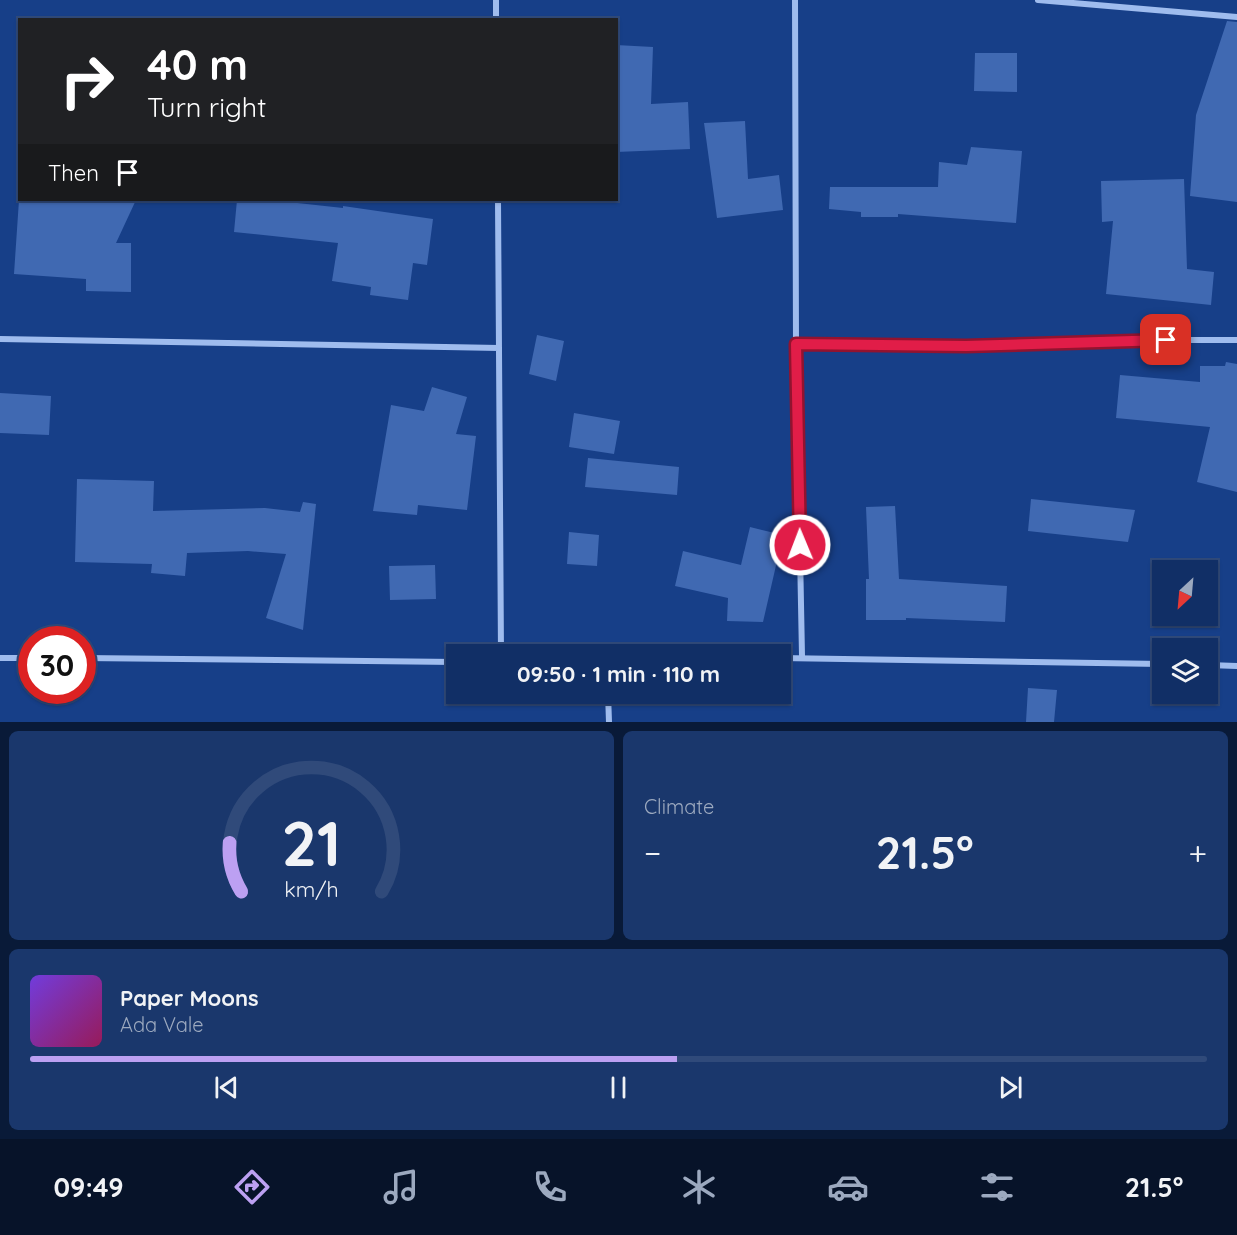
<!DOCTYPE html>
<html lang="en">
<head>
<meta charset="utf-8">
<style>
  body { margin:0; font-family:Quicksand,sans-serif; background:#1a376c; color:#f1f3f6; height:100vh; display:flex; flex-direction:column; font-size:22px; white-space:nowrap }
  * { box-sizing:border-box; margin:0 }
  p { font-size:20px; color:#9ca9bf }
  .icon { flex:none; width:33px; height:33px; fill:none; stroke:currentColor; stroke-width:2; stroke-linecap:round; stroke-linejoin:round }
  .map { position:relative; height:722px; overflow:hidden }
  .panel { display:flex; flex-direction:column; gap:9px; padding:9px; background:#091a38; flex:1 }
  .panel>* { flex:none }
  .top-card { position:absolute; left:18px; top:18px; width:600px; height:183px; border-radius:0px; box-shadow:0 2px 4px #0004,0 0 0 2px #304a7a; background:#202124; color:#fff; overflow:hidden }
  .needle { width:39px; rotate:206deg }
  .tools { position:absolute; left:1152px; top:560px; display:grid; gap:12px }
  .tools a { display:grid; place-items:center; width:66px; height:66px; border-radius:0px; background:#112f66; box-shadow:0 2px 4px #0004,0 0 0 2px #304a7a; font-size:30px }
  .speed { position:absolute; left:18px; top:626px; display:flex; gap:12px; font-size:30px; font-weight:700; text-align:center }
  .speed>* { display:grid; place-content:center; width:78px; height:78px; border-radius:50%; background:#112f66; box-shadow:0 2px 4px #0004,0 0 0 2px #304a7a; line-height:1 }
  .speed .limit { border:9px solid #d22; background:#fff; color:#111 }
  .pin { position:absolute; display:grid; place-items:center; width:51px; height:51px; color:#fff; margin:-26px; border-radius:12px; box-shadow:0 3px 9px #0006 }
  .me { position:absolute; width:66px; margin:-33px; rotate:359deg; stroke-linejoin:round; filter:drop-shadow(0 0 4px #0008) }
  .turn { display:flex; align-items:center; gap:21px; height:126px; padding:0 30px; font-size:27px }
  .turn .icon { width:78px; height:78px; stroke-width:2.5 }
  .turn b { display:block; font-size:42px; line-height:51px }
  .then { display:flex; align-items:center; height:57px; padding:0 30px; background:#0003; gap:12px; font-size:22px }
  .big { font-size:45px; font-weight:700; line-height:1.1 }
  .panel .card { flex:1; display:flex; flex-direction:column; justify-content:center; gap:9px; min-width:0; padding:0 21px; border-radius:9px; background:#1a376c }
  .panel .dial { align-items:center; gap:0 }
  .dial svg { height:156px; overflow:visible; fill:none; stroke:#304a7a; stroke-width:7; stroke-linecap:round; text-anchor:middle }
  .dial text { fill:#f1f3f6; stroke:none }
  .song { display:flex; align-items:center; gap:18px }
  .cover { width:72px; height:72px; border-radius:9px; background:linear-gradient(135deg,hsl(260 70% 55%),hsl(330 70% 35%)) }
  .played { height:6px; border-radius:3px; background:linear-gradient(90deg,#bca0f2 55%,#304a7a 55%) }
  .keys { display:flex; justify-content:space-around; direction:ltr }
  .heat { display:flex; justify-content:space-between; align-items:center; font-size:33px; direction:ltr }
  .panel .tiles { flex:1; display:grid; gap:9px; grid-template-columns:1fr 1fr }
  .card:last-child { grid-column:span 2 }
  .trip { position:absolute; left:446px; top:644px; width:345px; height:60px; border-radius:0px; background:#112f66; box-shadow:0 2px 4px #0004,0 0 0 2px #304a7a; font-weight:700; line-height:60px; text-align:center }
  .menu { display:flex; height:96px; justify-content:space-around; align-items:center; background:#071329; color:#9ca9bf }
  .menu .icon { width:42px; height:42px }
  .menu .current { color:#bca0f2 }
  .menu b { font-size:27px; color:#f1f3f6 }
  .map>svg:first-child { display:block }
</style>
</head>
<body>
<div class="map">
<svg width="1237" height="722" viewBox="0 0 1237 722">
  <rect width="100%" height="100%" fill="#173f88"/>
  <!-- building -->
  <path fill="#4069b2" d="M 1227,21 L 1237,22 L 1237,202 L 1190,196 L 1196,115 Z
    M 616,45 L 653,47 L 651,104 L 688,102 L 690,149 L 616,152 Z
    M 975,53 L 1017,53 L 1017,92 L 974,91 Z
    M 745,121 L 748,179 L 779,175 L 783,210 L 717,218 L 704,123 Z
    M 971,147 L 1022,151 L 1016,223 L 898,214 L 898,217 L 861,217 L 861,212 L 829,209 L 830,187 L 938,187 L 939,162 L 967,165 Z
    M 1184,179 L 1187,269 L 1214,272 L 1211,305 L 1106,294 L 1113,221 L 1102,222 L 1101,181 Z
    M 19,200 L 136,200 L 116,243 L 131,243 L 131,292 L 86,291 L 86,279 L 14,274 Z
    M 237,200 L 270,200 L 343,208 L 343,206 L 433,219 L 427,265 L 413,263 L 408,300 L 370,295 L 371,287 L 332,281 L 338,243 L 234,232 Z
    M 537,335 L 564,341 L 556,381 L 529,374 Z
    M 1226,362 L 1237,364 L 1237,492 L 1197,482 L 1210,427 L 1116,418 L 1120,375 L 1200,382 L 1200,366 L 1225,366 Z
    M 432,387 L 467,397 L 456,434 L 476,436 L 467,510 L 418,505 L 417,515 L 373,511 L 391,405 L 424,411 Z
    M 0,393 L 51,396 L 49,435 L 0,433 Z
    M 574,413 L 620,421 L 614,454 L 569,447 Z
    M 588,458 L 679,467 L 677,495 L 585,487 Z
    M 77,479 L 154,481 L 153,511 L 265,508 L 300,512 L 303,502 L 316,504 L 303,630 L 266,618 L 286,554 L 248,551 L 187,553 L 185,576 L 151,573 L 152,564 L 75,562 Z
    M 1031,499 L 1135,510 L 1128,542 L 1028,531 Z
    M 895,506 L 899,579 L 1007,586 L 1005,622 L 906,618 L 906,620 L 866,620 L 866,579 L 869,579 L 866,507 Z
    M 750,527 L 783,535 L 763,622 L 727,621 L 728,598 L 675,586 L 683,551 L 741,565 Z
    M 569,532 L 599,535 L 597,566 L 567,564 Z
    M 435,565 L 436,599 L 390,600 L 389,566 Z
    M 1028,688 L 1057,690 L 1054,722 L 1026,722 Z"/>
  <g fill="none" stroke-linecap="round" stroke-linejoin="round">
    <!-- street -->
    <path stroke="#9fbcee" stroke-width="6" d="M 496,0 L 496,20
      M 795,0 L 796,344 L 802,656
      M 1038,0 L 1237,17
      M 498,200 L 501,654
      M 0,339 L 499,348
      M 796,344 L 966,346 L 1096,340 L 1237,340
      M 0,658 L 32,658
      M 82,658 L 456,662
      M 780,658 L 1162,664
      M 1208,665 L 1237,666
      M 608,693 L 609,722"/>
  </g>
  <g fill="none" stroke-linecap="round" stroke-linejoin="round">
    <!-- route casing -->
    <g stroke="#92132f" stroke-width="15">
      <path id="route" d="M 800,545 L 796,344 L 966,346 L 1166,340"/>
    </g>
    <!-- route -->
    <use href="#route" stroke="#e11d48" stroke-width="10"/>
  </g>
</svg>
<div class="tools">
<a><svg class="needle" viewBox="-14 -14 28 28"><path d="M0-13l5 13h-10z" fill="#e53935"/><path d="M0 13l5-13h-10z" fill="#9ca9bf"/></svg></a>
<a><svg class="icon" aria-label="layers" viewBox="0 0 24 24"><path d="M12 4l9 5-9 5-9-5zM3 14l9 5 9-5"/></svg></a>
</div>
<div class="speed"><div class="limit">30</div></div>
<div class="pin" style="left:1166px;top:340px;background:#d93025"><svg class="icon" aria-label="arrive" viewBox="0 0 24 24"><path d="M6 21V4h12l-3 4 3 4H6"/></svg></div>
<svg class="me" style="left:800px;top:545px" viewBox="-20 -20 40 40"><circle r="17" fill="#e11d48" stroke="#fff" stroke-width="3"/><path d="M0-11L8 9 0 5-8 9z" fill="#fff"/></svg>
<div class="trip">09:50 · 1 min · 110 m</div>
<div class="top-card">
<div class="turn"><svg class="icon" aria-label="right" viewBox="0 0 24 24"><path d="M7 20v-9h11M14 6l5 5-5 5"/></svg><div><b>40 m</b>Turn right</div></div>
<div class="then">Then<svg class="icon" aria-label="arrive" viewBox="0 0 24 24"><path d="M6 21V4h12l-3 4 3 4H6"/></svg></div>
</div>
</div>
<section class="panel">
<div class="tiles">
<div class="card dial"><svg viewBox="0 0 100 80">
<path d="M14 69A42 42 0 1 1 86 69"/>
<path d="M14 69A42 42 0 0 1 8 44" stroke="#bca0f2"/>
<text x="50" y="56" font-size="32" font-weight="700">21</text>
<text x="50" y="72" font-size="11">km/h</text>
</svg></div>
<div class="card"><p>Climate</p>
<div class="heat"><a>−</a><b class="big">21.5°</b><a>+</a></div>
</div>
<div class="card">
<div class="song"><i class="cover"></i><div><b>Paper Moons</b><p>Ada Vale</p></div></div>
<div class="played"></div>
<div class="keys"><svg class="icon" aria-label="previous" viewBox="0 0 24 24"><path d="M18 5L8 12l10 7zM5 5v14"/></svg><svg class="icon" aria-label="pause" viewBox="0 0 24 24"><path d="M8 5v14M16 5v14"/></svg><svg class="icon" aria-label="next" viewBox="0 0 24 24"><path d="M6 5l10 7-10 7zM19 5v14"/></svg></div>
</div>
</div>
</section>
<nav class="menu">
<b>09:49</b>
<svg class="icon current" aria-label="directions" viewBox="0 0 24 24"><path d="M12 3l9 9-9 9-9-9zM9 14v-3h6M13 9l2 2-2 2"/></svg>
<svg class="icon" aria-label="music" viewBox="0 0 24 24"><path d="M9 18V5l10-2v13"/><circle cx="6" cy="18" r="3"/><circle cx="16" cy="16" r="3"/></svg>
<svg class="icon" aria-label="phone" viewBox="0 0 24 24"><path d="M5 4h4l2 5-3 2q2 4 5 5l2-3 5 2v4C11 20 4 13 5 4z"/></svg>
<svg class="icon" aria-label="climate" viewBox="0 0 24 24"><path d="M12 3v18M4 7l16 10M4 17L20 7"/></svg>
<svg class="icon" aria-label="car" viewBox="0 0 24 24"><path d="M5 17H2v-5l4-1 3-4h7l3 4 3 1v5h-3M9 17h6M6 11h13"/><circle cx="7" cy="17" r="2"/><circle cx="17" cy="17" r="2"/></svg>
<svg class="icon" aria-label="filters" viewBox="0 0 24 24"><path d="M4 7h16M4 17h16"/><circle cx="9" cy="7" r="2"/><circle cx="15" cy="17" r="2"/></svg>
<b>21.5°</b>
</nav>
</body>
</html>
